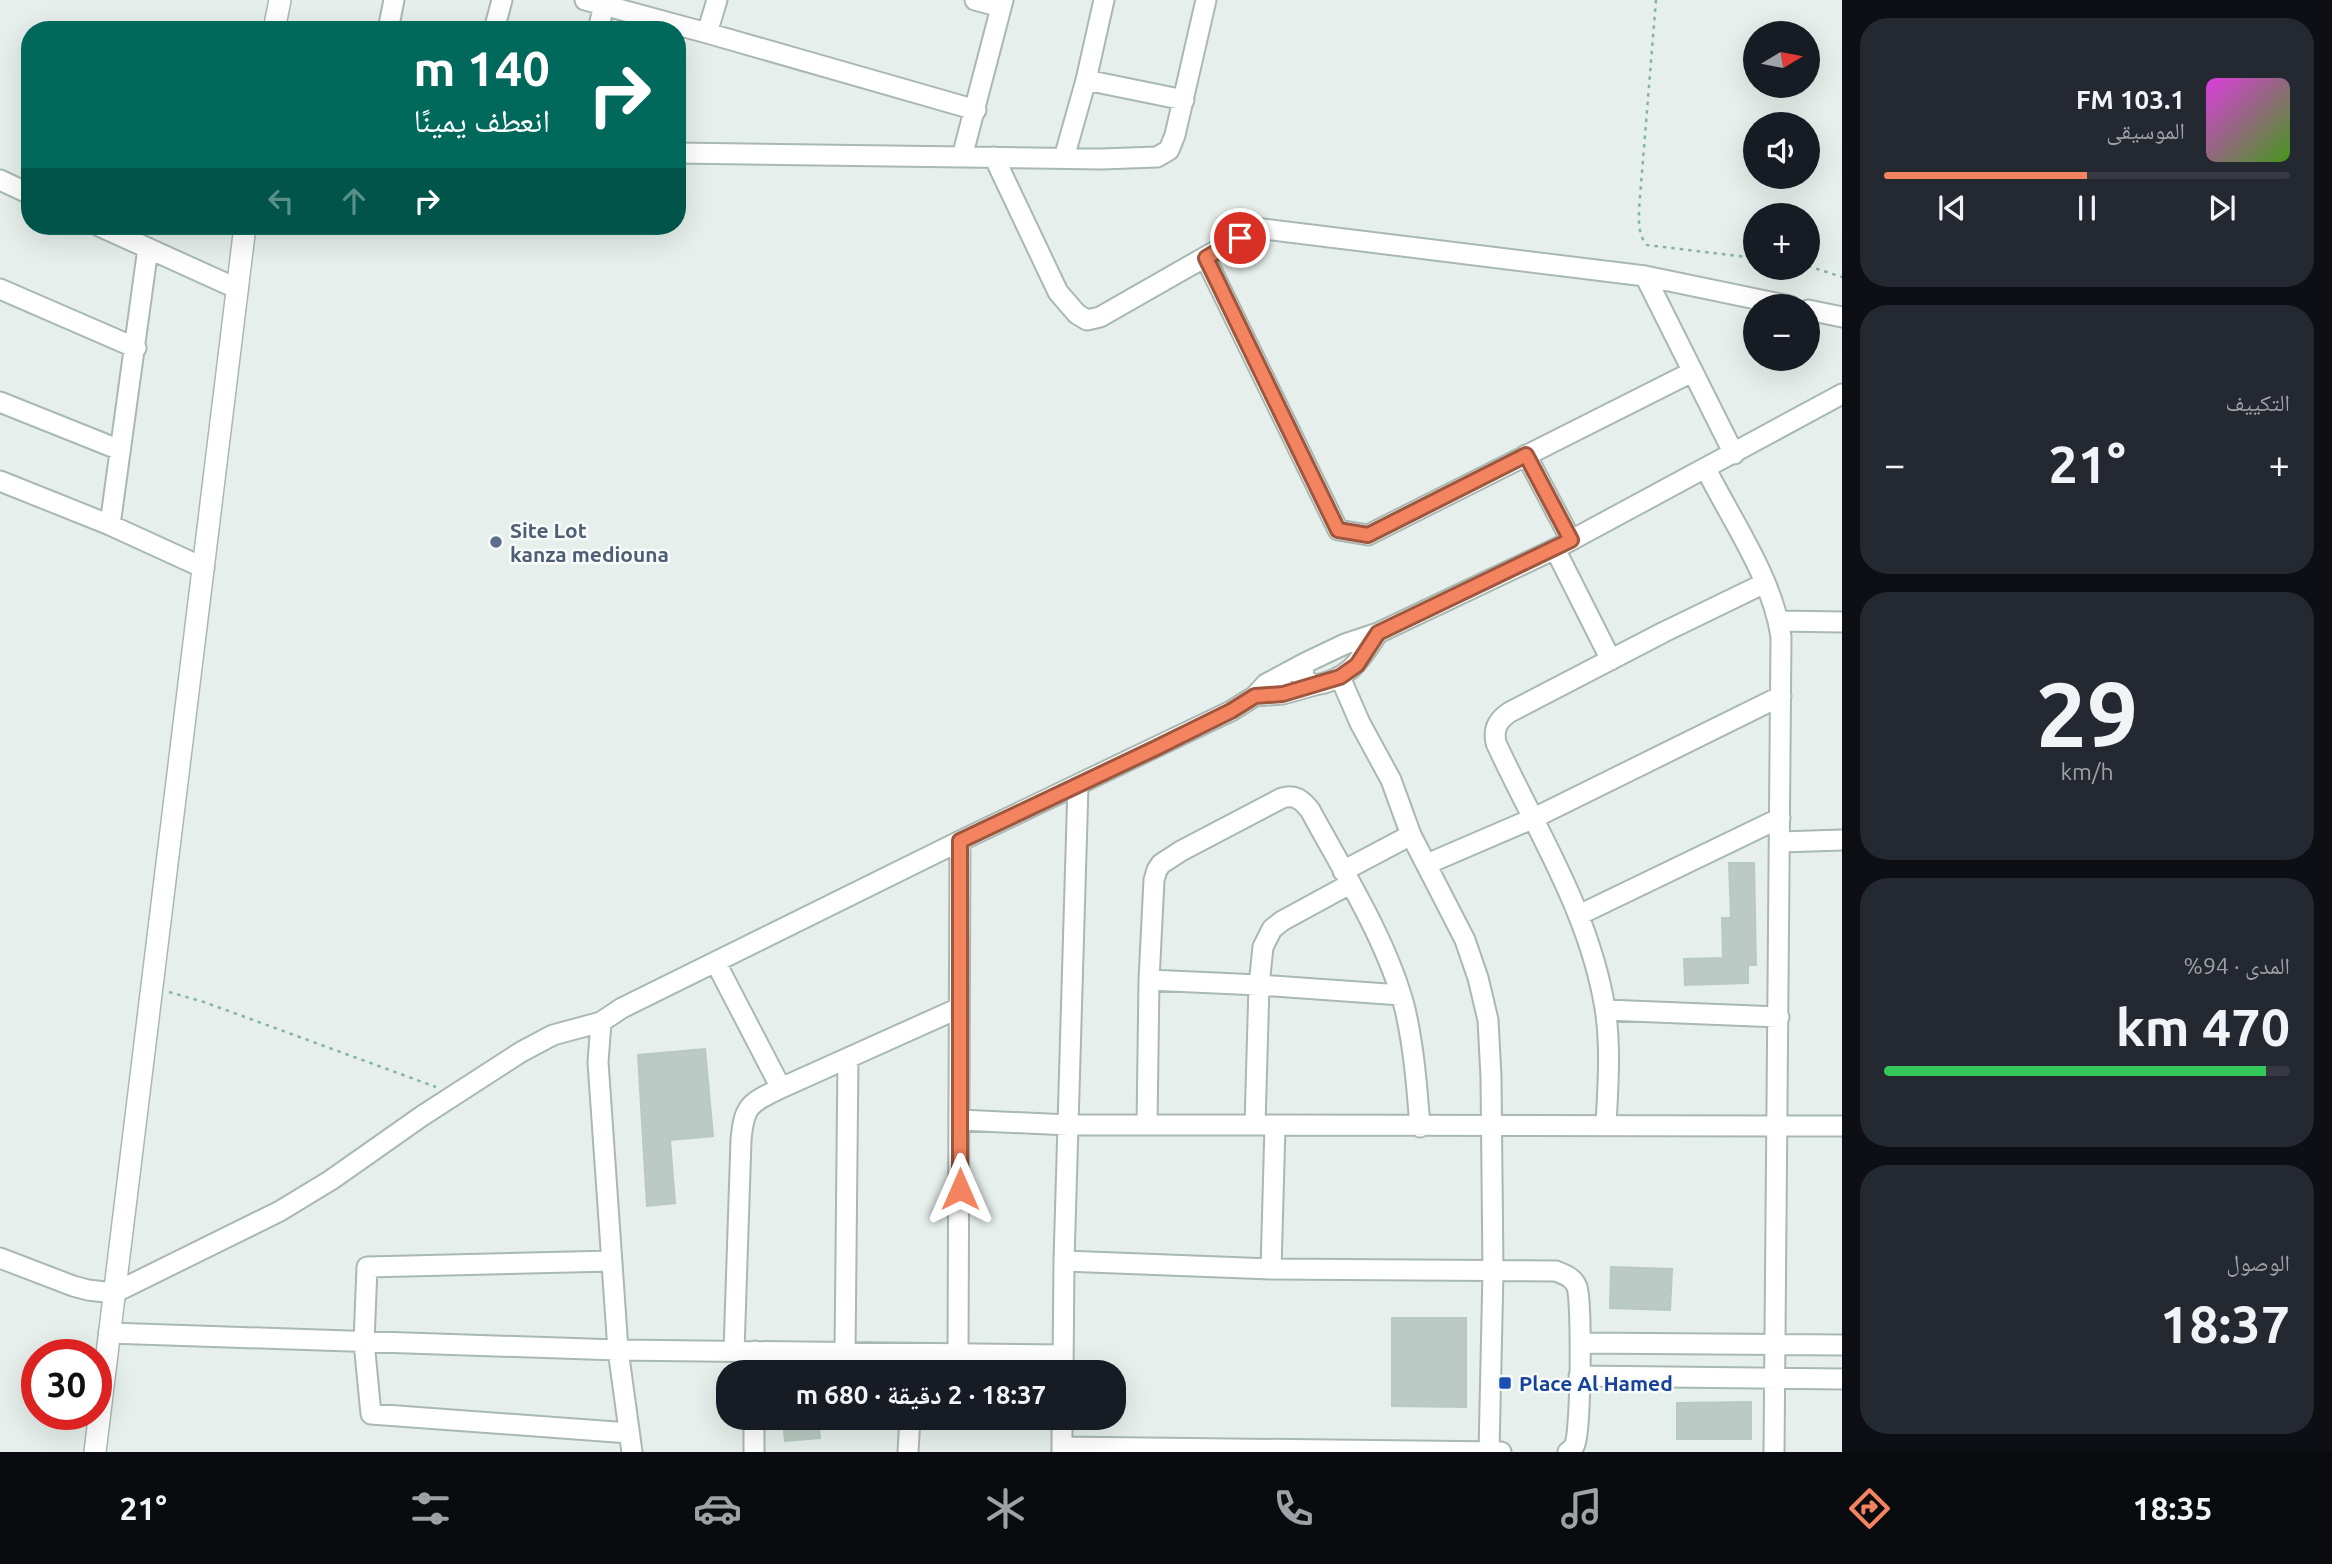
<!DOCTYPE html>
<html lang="ar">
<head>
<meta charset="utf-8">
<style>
  body { margin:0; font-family:Ubuntu,"Noto Naskh Arabic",sans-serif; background:#242831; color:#f1f3f6; direction:rtl; height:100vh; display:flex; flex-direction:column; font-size:26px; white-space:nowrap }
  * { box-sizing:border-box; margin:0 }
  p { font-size:23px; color:#9ea1a6 }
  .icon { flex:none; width:38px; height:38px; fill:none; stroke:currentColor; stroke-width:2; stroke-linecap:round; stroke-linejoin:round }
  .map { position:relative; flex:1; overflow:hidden; direction:ltr }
  .drawer { display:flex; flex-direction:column; gap:18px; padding:18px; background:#0d0f14; width:490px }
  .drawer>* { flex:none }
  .hud { position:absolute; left:21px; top:21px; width:665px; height:214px; border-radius:28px; box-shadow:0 7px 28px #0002; direction:rtl; background:#00695c; color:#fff; overflow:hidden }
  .needle { width:46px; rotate:80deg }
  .fabs { position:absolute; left:1743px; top:21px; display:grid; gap:14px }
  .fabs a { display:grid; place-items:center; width:77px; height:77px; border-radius:50%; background:#171b24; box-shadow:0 7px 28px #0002; font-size:35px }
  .speed { position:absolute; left:21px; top:1339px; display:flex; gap:14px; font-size:35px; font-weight:700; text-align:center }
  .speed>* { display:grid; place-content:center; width:91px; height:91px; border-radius:50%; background:#171b24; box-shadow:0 7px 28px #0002; line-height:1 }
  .speed .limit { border:10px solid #d22; background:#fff; color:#111 }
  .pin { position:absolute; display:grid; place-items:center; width:60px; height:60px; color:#fff; margin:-30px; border:4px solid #fff; border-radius:50%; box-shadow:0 2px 7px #0007 }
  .me { position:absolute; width:77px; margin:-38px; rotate:0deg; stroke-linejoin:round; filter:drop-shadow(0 0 5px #0008) }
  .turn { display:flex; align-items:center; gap:24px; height:147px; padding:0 21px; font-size:32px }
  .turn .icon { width:91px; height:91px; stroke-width:2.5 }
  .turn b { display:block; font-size:49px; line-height:60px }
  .lanes { display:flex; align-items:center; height:66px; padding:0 21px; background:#0003; justify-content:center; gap:35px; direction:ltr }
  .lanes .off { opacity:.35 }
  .big { font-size:52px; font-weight:700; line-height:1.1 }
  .drawer .tile { flex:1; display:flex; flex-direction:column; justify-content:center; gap:10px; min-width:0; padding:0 24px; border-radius:28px; background:#242831 }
  .drawer .dial { align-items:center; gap:0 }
  .dial b { font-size:91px; line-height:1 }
  .song { display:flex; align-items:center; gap:21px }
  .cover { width:84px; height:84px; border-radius:10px; background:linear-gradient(135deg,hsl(300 70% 55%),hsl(100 70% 35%)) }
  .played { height:7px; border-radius:4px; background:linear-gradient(90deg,#f4845f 50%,#363941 50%) }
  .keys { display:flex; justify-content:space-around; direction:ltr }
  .heat { display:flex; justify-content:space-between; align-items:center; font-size:38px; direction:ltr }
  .charge { height:10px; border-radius:5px; background:linear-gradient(90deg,#34c759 94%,#363941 0) }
  .trip { position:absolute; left:716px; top:1360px; width:410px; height:70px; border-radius:28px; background:#171b24; box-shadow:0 7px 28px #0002; font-weight:700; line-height:70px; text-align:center; direction:rtl }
  .menu { display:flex; height:112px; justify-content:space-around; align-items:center; background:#090b0e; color:#9ea1a6 }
  .menu .icon { width:49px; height:49px }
  .menu .active { color:#f4845f }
  .menu b { font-size:32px; color:#f1f3f6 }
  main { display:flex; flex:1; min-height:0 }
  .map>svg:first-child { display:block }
</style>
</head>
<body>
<main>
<section class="drawer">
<div class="tile">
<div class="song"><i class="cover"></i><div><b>103.1 FM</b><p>الموسيقى</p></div></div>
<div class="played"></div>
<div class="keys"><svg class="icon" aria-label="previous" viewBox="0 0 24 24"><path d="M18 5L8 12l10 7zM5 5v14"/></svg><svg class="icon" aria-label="pause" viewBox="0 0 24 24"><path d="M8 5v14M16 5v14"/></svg><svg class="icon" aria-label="next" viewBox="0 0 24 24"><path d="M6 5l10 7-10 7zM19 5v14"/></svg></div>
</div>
<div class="tile"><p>التكييف</p>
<div class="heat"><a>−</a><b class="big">21°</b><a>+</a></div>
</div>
<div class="tile dial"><b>29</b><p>km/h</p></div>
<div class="tile"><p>المدى · 94%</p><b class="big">470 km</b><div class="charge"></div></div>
<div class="tile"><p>الوصول</p><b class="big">18:37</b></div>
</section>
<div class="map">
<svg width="1842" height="1452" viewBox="0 0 1842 1452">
  <rect width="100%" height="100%" fill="#e6efeb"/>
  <!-- building -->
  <path fill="#bbcac4" stroke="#b8c9c2" stroke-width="2" d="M 1729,863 L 1754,863 L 1756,965 L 1748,965 L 1748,983 L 1685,985 L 1684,959 L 1723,958 L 1722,918 L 1731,918 Z
    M 705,1049 L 713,1136 L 670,1140 L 675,1203 L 647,1206 L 638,1055 Z
    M 1611,1267 L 1672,1269 L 1670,1310 L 1610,1308 Z
    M 1392,1318 L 1466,1318 L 1466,1407 L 1392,1406 Z
    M 1751,1402 L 1751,1439 L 1677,1439 L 1677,1403 Z
    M 787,1418 L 818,1418 L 820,1438 L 785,1441 L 783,1420 L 787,1419 Z"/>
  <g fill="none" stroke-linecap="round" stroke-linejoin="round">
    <!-- minor casing -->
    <g stroke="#a8b8b2" stroke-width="23">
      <path id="minor" d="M 585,0 L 707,33 L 976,110
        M 975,0 L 1001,7
        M 388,30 L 394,0
        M 494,30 L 502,0
        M 598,30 L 604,5
        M 707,33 L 717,0
        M 1086,80 L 1184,100
        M 677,153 L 1101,159 L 1157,157 L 1169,150 L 1175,135 L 1206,0
        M 962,157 L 1003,0
        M 994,157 L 1058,292 L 1077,314 L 1087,320 L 1100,317 L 1256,228 L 1645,276 L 1790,306
        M 1064,158 L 1086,80 L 1104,0
        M 0,180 L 30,194
        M 99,226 L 238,289
        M 1206,259 L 1338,530 L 1368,535 L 1692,372
        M 1645,276 L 1734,454
        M 0,289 L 136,348
        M 1808,310 L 1842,317
        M 0,402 L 120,450
        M 1526,455 L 1571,540
        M 1706,469 C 1732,521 1773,579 1781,637 L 1774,1452
        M 0,481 L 110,525 L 204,568
        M 110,525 L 148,248
        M 1555,549 L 1611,660
        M 1779,621 L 1842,622
        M 1378,633 C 1360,660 1350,679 1315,685 L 1302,679 L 1305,663 L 1345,644 L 1378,633 L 1555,549 L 1842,394
        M 1340,677 L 1360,723 L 1391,780 L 1411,835 L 1465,940 L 1478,978 L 1488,1020 L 1491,1077 L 1493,1272 L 1489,1452
        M 1255,696 L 1283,694 L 1315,685
        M 1078,785 L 1064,1261 L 1271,1269 L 1556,1271 C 1565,1275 1573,1277 1577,1287 C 1582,1302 1581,1429 1575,1444 C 1573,1449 1571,1450 1568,1452
        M 1780,842 L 1842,840
        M 1427,864 L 1534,818 L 1781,696
        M 1343,871 L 1411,835
        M 1350,884 L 1282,921 L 1272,929 L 1263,947 L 1259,985 L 1255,1125 L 1842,1126
        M 1579,915 L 1780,818
        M 716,963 L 781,1088
        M 1149,980 L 1259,985 L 1401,995
        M 1606,1010 L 1779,1017
        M 601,1022 L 598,1062 L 618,1350 L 632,1452
        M 960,1120 L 1069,1125 L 1255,1125
        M 1147,1125 L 1149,980 L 1154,880 L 1157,870 L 1161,864 L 1181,851 L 1282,798 C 1295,794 1302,800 1310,810 C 1343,871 1388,942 1405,1009 C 1414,1048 1417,1088 1420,1127
        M 1606,1125 C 1608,1086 1611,1046 1605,1008 C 1589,911 1536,830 1496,743 C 1493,728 1498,720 1510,712 L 1664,632 L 1765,583
        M 0,1258 L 73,1286 L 88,1290 L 114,1293 L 280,1211 L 331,1180 L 422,1116 L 521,1052 L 553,1035 L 601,1022 L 622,1008 L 960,841 L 1231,711 L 1255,696 L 1266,684 L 1305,663
        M 612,1261 L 367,1267 L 364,1342 L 371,1414 L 629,1433
        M 1271,1269 L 1275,1126
        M 109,1333 L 618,1350 L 1063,1355
        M 1580,1343 L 1842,1345
        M 734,1351 L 741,1140 C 744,1105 750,1103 781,1088 L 959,1008
        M 845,1352 L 848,1058
        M 958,1354 L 960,841
        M 755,1372 L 755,1351
        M 911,1372 L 912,1354
        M 1063,1372 L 1064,1261
        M 1579,1376 L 1842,1379
        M 1062,1447 L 1501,1452
        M 754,1452 L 754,1418
        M 908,1452 L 910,1418
        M 1062,1452 L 1062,1418"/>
    </g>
    <!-- tertiary casing -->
    <g stroke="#a8b8b2" stroke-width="24">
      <path id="tertiary" d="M 274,30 L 280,0
        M 95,1452 L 245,226"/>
    </g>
    <!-- path -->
    <path stroke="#86b3a5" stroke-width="2.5" stroke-dasharray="3.5 5" stroke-linecap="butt" d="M 1656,0 L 1639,209 C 1639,223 1638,235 1647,245 L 1755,258
      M 1808,266 L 1842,277
      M 169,992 L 204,1002 L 436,1087"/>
    <!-- minor -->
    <use href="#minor" stroke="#fff" stroke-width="19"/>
    <!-- tertiary -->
    <use href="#tertiary" stroke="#fff" stroke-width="21"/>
  </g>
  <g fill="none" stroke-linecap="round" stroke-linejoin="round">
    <!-- route casing -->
    <g stroke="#9f563e" stroke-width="18">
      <path id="route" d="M 960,1189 L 960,841 L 1154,749 L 1231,711 L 1255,696 L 1283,694 L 1340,677 L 1357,665 L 1378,633 L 1571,540 L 1526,455 L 1368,535 L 1338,530 L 1206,258 L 1240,238"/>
    </g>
    <!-- route -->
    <use href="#route" stroke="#f4845f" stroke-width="12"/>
  </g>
  <!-- markers -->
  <circle fill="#5c6f8a" stroke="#f7fbf9" stroke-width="2.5" cx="496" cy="542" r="7"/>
  <rect fill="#1a4fb4" stroke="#f7fbf9" stroke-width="2.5" x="1498" y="1376" width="14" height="14" rx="3.5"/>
  <g text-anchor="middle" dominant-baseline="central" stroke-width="5" stroke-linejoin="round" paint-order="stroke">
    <!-- service labels -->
    <g font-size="21" font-weight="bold" fill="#4e5e75" stroke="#f7fbf9" text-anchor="start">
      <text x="510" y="530">Site Lot<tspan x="510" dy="24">kanza mediouna</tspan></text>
    </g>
    <!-- transit labels -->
    <g font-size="21" font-weight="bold" fill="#164399" stroke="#f7fbf9" text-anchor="start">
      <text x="1519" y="1383">Place Al Hamed</text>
    </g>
  </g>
</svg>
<div class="fabs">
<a><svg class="needle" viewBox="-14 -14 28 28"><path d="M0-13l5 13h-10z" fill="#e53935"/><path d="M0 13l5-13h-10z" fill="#9ea1a6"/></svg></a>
<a><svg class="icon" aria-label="sound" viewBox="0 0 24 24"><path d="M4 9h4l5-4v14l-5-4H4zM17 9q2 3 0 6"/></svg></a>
<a>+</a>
<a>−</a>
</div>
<div class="speed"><div class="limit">30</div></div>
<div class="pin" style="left:1240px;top:238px;background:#d93025"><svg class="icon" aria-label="arrive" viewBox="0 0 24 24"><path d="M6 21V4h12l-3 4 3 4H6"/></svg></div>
<svg class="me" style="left:960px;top:1189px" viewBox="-20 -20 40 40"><path d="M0-17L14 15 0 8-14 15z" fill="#f4845f" stroke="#fff" stroke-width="4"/></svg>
<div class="trip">18:37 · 2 دقيقة · 680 m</div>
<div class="hud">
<div class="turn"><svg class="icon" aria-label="right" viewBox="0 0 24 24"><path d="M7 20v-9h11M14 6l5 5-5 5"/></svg><div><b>140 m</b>انعطف يمينًا</div></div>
<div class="lanes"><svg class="icon off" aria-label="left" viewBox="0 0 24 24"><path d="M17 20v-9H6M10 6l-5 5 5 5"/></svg><svg class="icon off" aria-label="ahead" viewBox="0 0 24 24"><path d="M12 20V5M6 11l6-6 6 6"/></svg><svg class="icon" aria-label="right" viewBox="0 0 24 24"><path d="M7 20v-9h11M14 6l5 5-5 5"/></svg></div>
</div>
</div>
</main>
<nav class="menu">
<b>18:35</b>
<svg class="icon active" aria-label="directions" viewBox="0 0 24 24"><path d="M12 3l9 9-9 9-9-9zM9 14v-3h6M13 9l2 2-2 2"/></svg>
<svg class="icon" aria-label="music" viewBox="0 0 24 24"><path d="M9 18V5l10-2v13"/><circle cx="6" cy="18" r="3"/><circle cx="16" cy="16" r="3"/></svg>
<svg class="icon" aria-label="phone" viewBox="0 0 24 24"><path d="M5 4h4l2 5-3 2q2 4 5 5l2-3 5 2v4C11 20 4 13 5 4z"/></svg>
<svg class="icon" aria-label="climate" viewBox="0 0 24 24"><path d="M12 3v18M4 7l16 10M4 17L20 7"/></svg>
<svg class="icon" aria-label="car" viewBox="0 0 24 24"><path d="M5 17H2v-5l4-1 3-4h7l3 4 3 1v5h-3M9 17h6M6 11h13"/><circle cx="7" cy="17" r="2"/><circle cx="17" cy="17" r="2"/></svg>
<svg class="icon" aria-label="filters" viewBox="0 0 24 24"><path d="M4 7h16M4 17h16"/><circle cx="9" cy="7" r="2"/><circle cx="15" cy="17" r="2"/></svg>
<b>21°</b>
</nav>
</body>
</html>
